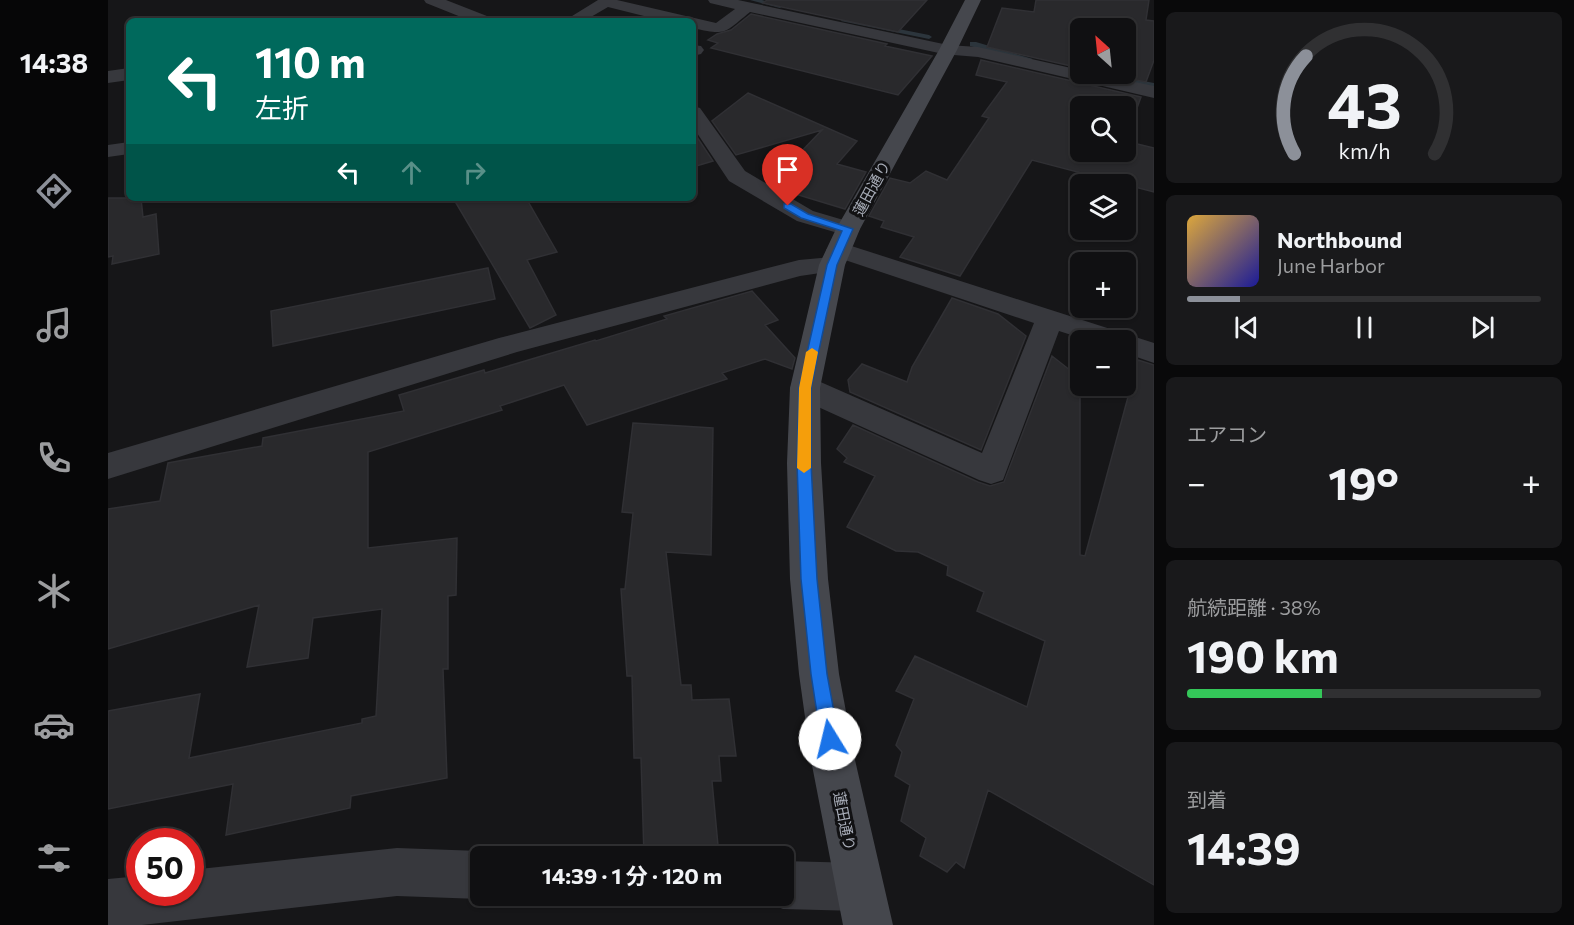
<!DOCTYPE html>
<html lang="ja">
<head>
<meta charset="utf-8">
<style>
  body { margin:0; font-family:Commissioner,"Noto Sans JP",sans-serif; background:#19191b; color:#f1f3f6; height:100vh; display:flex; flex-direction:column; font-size:22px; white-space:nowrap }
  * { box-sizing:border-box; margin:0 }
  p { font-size:20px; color:#9c9d9f }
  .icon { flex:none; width:33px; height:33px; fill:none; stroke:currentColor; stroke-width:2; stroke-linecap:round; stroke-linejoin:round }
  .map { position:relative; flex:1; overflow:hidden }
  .details { display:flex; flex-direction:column; gap:12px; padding:12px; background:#09090a; width:420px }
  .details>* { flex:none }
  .hud { position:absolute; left:18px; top:18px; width:570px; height:183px; border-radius:9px; box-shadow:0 2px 4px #0004,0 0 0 2px #303032; background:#00695c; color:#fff; overflow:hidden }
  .needle { width:39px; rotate:333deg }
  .controls { position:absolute; left:962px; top:18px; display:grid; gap:12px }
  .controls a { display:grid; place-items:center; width:66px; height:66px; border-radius:9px; background:#101012; box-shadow:0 2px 4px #0004,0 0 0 2px #303032; font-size:30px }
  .speed { position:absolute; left:18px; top:828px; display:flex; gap:12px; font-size:30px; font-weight:700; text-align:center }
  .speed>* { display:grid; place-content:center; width:78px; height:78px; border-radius:50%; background:#101012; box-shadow:0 2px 4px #0004,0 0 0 2px #303032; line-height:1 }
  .speed .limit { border:9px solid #d22; background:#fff; color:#111 }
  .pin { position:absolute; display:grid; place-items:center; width:51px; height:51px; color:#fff; margin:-62px -26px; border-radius:50% 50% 50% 0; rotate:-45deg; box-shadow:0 0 6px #0007 }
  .pin .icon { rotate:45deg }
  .me { position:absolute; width:66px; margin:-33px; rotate:351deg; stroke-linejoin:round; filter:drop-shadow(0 0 4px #0008) }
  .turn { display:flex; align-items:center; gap:21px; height:126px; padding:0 30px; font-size:27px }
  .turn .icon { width:78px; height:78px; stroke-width:2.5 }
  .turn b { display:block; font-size:42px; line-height:51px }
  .lanes { display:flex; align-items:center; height:57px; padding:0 30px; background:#0003; justify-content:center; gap:30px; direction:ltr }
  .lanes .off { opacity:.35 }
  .big { font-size:45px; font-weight:700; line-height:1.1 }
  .details .widget { flex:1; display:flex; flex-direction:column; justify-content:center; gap:9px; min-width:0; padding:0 21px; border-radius:9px; background:#19191b }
  .details .dial { align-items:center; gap:0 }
  .dial svg { height:156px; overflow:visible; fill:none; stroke:#303032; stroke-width:7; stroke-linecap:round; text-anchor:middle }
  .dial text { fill:#f1f3f6; stroke:none }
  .song { display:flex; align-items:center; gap:18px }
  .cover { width:72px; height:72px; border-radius:9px; background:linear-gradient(135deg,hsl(40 70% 55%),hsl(240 70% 35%)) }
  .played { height:6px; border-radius:3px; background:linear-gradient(90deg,#8c9099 15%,#303032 15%) }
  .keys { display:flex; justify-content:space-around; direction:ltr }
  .heat { display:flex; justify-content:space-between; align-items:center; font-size:33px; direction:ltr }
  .charge { height:9px; border-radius:4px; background:linear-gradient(90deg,#34c759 38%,#303032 0) }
  .trip { position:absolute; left:362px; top:846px; width:324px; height:60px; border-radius:9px; background:#101012; box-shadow:0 2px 4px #0004,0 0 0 2px #303032; font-weight:700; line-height:60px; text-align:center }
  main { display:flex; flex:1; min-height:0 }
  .tabs { display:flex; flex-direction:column; width:108px; justify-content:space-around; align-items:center; background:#060607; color:#9c9d9f }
  .tabs .icon { width:42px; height:42px }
  .tabs .selected { color:#8c9099 }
  .tabs b { font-size:27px; color:#f1f3f6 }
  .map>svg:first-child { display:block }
</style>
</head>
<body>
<main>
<nav class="tabs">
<b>14:38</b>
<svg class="icon selected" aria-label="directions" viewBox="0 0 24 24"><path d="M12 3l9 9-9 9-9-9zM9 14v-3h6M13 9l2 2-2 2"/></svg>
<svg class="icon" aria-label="music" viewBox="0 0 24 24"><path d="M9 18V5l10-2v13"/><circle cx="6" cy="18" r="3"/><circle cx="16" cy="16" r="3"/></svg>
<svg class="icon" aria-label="phone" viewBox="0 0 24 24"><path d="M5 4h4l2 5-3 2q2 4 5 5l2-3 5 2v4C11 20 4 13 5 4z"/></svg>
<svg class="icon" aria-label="climate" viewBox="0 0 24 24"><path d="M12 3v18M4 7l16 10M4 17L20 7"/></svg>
<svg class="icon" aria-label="car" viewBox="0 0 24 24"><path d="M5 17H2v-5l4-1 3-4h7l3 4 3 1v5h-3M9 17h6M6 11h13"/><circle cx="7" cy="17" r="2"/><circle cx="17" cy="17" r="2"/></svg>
<svg class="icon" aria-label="filters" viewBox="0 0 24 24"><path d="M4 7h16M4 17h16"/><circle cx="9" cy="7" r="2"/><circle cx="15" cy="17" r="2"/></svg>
</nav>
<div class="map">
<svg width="1046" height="925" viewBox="0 0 1046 925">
  <rect width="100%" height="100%" fill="#161618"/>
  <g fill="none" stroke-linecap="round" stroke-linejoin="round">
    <!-- stream -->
    <path fill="#2c353c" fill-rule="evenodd" d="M 642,0 L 654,0 L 675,6 L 672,8 Z
      M 735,18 L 821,35 L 824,37 L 821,39 L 733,21 Z
      M 862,42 L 868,42 L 925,59 L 918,61 L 862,46 Z
      M 986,74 L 998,74 L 1046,83 L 1046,87 L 989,76 Z"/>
  </g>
  <!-- building -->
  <path fill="#29292c" stroke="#303034" stroke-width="1.5" fill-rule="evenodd" d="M 659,0 L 819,0 L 790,32 L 655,3 Z
    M 928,0 L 1041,0 L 1038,20 L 1046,21 L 1046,60 L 1038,82 L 998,74 L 1017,74 L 1017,28 L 972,28 L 972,68 L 879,47 L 894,8 L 926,12 Z
    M 643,14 L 779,44 L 777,46 L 824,56 L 790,95 L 603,48 L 610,43 L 600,40 L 609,34 L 623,30 Z
    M 873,60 L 1033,97 L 1017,141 L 1046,148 L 1046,192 L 924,160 L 852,276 L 792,257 L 806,237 L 773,227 L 776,221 L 761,216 L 782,178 L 802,183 L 818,171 L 839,180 L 881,118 L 874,116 L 899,82 L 868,75 ZM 972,106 L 1017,106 L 1017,152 L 972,152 Z
    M 640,93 L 749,141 L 729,164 L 758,172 L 737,209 L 677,191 L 680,188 L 664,182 L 714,130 L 628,155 L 604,121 Z
    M 587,134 L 605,161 L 585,167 L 585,135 Z
    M 0,198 L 33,198 L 35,217 L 48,214 L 51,254 L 4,264 L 5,256 L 0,257 Z
    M 345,198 L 418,198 L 449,252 L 419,260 L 448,315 L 422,328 Z
    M 380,268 L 387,299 L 165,346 L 163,311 Z
    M 644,291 L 670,320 L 657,325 L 687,358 L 684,369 L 657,359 L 614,373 L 619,379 L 479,425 L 456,385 L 392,406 L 394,410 L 260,452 L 260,548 L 349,538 L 348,595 L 340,596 L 340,669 L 335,669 L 339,778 L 243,796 L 242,808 L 118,835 L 125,784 L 0,809 L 0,711 L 92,694 L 81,758 L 254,723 L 254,719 L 268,716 L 274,609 L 205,618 L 200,658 L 139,667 L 151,605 L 0,649 L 0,509 L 52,501 L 60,463 L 154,446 L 155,438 L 296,411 L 291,395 L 376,370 L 377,373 L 487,340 L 488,341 L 559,319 L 556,316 Z
    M 844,298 L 890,314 L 918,336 L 873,450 L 742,392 L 740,380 L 754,364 L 799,382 L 804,367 Z
    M 944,356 L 972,378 L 972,555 L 977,556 L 1030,360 L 1046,365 L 1046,885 L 880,790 L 856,868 L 848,862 L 839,872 L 812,856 L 818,838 L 793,821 L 802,785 L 787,776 L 794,752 L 788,745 L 806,699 L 788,691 L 807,656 L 919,707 L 937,641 L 869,611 L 876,592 L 839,575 L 840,566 L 810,552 L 788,551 L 739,527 L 767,476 L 736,462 L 739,458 L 729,449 L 745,425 L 870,482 L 882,486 L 896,482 Z
    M 525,423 L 605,428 L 603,555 L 558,552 L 573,685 L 583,685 L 584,700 L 621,699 L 628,756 L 611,756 L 613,781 L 604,781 L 611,856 L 536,856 L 533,758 L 526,758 L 524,676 L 519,676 L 513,589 L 517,589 L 525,513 L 514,512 Z"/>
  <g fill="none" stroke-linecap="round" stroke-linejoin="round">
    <!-- minor -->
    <path fill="#37383d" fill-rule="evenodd" d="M 316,0 L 338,0 L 384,18 L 386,21 L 363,21 L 318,3 Z
      M 490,0 L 509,0 L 608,23 L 627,9 L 602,3 L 600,0 L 630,0 L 840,45 L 846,46 L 849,50 L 846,54 L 840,55 L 642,12 C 616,33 619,36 585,28 L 585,21 L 556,21 L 500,7 L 476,21 L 456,21 Z
      M 585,45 L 593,46 L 596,50 L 593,54 L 585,56 Z
      M 21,68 L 21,80 L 0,83 L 0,71 Z
      M 585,106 L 592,108 L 637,171 L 705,211 L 749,224 L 752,229 L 749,234 L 740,236 L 689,221 L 621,181 L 585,127 Z
      M 21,142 L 21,154 L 0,157 L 0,145 Z
      M 731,242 L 1046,343 L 1046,363 L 1017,353 L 1017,340 L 979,340 L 951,331 L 895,480 L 883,484 L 871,480 L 686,396 L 682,388 L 686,380 L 697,377 L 708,380 L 874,453 L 926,323 L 722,255 L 718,250 L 722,245 Z
      M 724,257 L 733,260 L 737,265 L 733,270 L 692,276 L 409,352 L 0,479 L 0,453 L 391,338 L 691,260 Z
      M 289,848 L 372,851 L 386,856 L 372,856 L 372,896 L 381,896 L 372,899 L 289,896 L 34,925 L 0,925 L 0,879 L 32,876 L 32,892 L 82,892 L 82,870 Z
      M 675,861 L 750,863 L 767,870 L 774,887 L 767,904 L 750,911 L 675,909 L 658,902 L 655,896 L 675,896 Z"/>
    <!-- tertiary -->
    <path fill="#37383d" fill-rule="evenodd" d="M 840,45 L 870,47 L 972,70 L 972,74 L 989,74 L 1046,86 L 1046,98 L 870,57 L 834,54 L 831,50 L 834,46 Z"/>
    <!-- secondary -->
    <path fill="#45474d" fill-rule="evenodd" d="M 857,0 L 873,0 L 849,50 L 752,229 L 737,265 L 712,388 L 713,463 L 720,579 L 731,674 L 747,760 L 785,925 L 735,925 L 703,760 L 691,674 L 682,579 L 679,463 L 682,388 L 711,265 L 728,229 L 831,50 Z"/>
  </g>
  <!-- route -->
  <path fill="#1a73e8" stroke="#114b97" stroke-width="1.5" d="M 676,204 L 683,204 L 700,214 L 745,229 L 729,265 L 703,388 L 703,463 L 709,579 L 719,674 L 731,739 L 728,745 L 722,748 L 715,745 L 713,739 L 703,674 L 693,579 L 689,463 L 691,388 L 719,265 L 734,231 L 693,218 L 676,208 Z"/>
  <!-- slow -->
  <path fill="#f59e0b" d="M 704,348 L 710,352 L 703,388 L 703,468 L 696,473 L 689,468 L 691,388 L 698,352 Z"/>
  <g text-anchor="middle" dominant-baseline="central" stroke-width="6" stroke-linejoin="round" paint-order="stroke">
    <!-- street labels -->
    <g font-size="15" fill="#a8adb8" stroke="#111113">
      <text transform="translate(763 188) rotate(-61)">蓮田通り</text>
      <text transform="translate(737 821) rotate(79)">蓮田通り</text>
    </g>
  </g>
</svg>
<div class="controls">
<a><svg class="needle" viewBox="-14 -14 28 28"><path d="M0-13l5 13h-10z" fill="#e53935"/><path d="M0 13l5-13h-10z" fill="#9c9d9f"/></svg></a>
<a><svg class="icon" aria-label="search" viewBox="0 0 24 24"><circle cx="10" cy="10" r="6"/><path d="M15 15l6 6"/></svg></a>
<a><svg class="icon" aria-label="layers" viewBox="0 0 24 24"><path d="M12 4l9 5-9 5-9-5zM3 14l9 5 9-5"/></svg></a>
<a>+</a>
<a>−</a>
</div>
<div class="speed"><div class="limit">50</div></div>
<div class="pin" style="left:680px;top:206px;background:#d93025"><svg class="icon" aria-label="arrive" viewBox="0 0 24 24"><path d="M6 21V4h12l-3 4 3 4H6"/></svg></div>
<svg class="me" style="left:722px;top:739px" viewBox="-20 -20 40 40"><circle r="19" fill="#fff"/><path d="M0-13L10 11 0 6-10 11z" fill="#1a73e8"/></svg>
<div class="trip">14:39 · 1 分 · 120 m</div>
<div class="hud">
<div class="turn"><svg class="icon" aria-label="left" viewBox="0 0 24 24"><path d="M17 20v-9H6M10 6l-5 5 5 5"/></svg><div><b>110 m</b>左折</div></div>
<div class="lanes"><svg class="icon" aria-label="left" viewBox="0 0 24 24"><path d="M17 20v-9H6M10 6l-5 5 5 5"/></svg><svg class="icon off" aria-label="ahead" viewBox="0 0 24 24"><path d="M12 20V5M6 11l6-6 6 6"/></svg><svg class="icon off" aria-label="right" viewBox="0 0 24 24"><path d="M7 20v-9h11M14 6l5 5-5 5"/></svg></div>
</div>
</div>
<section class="details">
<div class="widget dial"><svg viewBox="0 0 100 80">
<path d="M14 69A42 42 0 1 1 86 69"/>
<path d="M14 69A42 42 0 0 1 20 19" stroke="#8c9099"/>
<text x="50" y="56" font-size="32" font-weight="700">43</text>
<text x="50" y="72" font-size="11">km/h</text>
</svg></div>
<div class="widget">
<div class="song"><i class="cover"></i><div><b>Northbound</b><p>June Harbor</p></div></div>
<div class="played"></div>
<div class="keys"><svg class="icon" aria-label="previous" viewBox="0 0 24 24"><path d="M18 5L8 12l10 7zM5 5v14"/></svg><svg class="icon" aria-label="pause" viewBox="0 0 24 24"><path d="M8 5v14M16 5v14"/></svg><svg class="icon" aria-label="next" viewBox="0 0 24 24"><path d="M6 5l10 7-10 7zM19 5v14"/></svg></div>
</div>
<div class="widget"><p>エアコン</p>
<div class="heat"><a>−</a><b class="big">19°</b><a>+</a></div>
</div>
<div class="widget"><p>航続距離 · 38%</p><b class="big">190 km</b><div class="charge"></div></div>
<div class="widget"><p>到着</p><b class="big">14:39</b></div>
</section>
</main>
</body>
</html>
